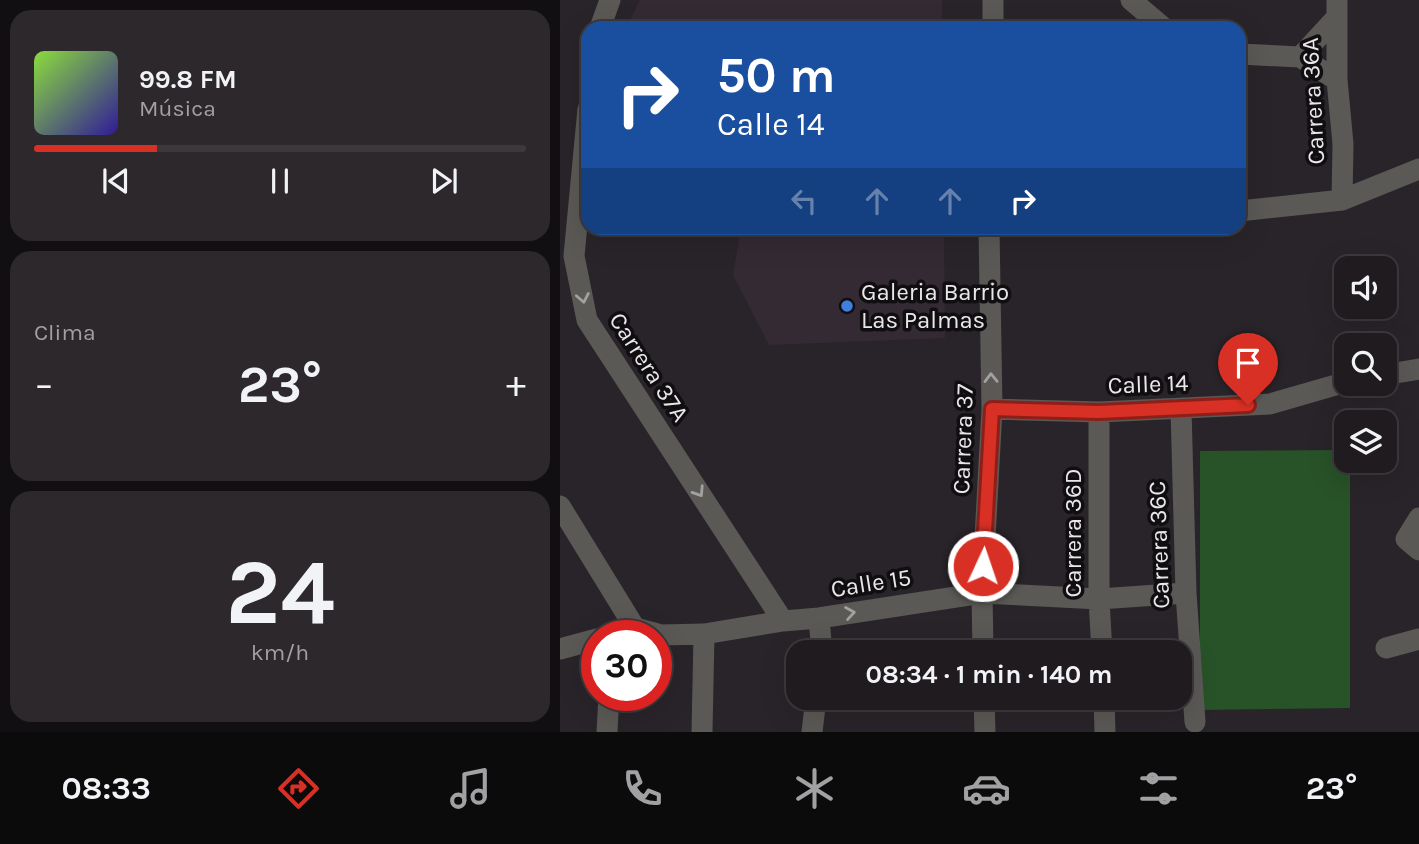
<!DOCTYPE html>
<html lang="es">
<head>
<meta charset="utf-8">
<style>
  body { margin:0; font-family:Karla,sans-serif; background:#2c282c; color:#f1f3f6; height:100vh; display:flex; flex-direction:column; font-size:26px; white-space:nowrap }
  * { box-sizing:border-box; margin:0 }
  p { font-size:23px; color:#a1a1a4 }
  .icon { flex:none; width:38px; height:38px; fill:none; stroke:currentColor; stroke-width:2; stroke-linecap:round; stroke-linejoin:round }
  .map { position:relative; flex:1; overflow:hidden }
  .panel { display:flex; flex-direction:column; gap:10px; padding:10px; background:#110f11; width:560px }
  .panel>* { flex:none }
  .banner { position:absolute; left:21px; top:21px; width:665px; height:214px; border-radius:21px; box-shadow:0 7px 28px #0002,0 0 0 2px #3c393d; background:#1a4fa0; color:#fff; overflow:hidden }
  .tools { position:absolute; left:774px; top:256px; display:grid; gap:14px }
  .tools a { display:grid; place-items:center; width:63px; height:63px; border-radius:14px; background:#1f1b1f; box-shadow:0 7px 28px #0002,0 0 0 2px #3c393d; font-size:35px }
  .speed { position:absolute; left:21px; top:620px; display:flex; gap:14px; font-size:35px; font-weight:700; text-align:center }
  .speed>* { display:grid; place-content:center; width:91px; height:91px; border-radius:50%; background:#1f1b1f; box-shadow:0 7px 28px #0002,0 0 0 2px #3c393d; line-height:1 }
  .speed .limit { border:10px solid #d22; background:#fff; color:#111 }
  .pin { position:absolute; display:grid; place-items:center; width:60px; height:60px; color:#fff; margin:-72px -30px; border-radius:50% 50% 50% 0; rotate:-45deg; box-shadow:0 0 7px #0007 }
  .pin .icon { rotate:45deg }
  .me { position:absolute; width:77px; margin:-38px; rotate:3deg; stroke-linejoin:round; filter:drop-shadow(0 0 5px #0008) }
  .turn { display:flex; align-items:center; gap:24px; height:147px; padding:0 21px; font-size:32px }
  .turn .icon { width:91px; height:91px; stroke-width:2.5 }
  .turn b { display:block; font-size:49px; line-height:60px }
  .lanes { display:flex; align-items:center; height:66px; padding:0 21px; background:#0003; justify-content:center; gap:35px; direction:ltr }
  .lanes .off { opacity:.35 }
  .big { font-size:52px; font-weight:700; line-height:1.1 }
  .panel .card { flex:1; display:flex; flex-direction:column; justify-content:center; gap:10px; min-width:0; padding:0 24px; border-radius:21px; background:#2c282c }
  .panel .dial { align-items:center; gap:0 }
  .dial b { font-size:91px; line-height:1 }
  .song { display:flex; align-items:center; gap:21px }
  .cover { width:84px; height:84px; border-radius:10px; background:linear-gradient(135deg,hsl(90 70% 55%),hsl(250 70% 35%)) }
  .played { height:7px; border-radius:4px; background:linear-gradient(90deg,#d93025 25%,#3c393d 25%) }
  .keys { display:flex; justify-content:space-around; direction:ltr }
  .heat { display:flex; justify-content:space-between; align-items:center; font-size:38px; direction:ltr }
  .trip { position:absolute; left:226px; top:640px; width:406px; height:70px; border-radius:21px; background:#1f1b1f; box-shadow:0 7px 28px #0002,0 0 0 2px #3c393d; font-weight:700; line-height:70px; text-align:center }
  .menu { display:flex; height:112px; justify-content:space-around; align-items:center; background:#0c0b0c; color:#a1a1a4 }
  .menu .icon { width:49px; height:49px }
  .menu .active { color:#d93025 }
  .menu b { font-size:32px; color:#f1f3f6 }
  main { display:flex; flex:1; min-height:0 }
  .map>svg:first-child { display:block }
</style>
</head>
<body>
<main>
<section class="panel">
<div class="card">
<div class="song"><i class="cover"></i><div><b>99.8 FM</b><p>Música</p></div></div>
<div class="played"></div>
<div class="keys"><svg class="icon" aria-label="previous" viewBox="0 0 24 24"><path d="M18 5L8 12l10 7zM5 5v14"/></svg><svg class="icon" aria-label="pause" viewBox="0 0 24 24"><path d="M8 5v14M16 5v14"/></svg><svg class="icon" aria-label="next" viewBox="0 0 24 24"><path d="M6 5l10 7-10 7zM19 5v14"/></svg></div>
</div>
<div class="card"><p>Clima</p>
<div class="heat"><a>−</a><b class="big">23°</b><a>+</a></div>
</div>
<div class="card dial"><b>24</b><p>km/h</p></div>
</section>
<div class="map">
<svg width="859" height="732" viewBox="0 0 859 732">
  <rect width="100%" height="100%" fill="#292429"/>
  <!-- built -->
  <path fill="#332a34" d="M 80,0 L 382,0 L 382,28 L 66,28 Z
    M 181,228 L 384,228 L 385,338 L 209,345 L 173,275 Z"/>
  <!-- green -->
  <path fill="#285228" d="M 786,450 L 786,460 L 790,460 L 790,708 L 640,710 L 640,451 Z"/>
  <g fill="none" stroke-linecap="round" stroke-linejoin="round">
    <!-- minor -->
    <path stroke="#5a5956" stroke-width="21" d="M 571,0 L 604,28
      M 777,0 L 777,80 L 783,144 L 782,200
      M 40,28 L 50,0
      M 433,28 L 433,0
      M 679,54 L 740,57 L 777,80
      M 740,57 L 776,18
      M 28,109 L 14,256 L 27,320 L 223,621
      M 679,211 L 782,200 L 859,169
      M 824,375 L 859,369
      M 432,409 L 539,412 L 710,404 L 786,382
      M 621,409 L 626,593 L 635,722
      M 539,412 L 539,599 L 542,653
      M 0,506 L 75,628
      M 859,518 L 846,539 L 859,550
      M 259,618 L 262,653
      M 49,635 L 75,628 L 101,635 L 144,634 L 223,621 L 259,618 L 422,593 L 539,599 L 626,593
      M 826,648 L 859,639
      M 0,649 L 37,639
      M 423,653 L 422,593 L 432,409 L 429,228
      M 424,698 L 425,732
      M 544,698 L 545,732
      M 47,732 L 49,695
      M 142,732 L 144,634
      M 252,732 L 256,698"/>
  </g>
  <!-- one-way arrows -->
  <defs><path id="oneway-chevron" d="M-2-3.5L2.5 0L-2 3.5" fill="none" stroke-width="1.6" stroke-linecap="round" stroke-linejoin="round" transform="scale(1.75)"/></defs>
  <g stroke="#a2a0a0">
    <use href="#oneway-chevron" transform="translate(23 298) rotate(79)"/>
    <use href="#oneway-chevron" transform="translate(431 378) rotate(-91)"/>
    <use href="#oneway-chevron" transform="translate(139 492) rotate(57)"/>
    <use href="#oneway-chevron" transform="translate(290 613) rotate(-9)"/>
  </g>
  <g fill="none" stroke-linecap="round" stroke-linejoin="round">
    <!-- route casing -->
    <g stroke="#8d1f18" stroke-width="18">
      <path id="route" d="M 423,566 L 432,409 L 539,412 L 688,405"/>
    </g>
    <!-- route -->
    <use href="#route" stroke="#d93025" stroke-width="12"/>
  </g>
  <!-- markers -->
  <circle fill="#3f7fe0" stroke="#100e11" stroke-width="2.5" cx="287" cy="306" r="7"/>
  <g text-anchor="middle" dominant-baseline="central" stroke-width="7" stroke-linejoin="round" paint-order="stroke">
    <!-- street labels -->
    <g font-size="24" fill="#eae7ea" stroke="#100e11">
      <text transform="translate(753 101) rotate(-93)">Carrera 36A</text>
      <text transform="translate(89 367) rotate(57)">Carrera 37A</text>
      <text transform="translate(588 384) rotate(-2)">Calle 14</text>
      <text transform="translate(403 439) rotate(-88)">Carrera 37</text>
      <text transform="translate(513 533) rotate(-90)">Carrera 36D</text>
      <text transform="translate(599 545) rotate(-92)">Carrera 36C</text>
      <text transform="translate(311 583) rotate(-9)">Calle 15</text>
    </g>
    <!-- poi labels -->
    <g font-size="24" fill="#eae7ea" stroke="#100e11" text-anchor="start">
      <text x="301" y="292">Galeria Barrio<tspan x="301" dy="28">Las Palmas</tspan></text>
    </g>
  </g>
</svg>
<div class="tools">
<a><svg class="icon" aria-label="sound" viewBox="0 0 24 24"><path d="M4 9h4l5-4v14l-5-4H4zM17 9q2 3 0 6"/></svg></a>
<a><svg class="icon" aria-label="search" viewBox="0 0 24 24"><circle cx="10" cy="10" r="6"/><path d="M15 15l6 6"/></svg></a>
<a><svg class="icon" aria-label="layers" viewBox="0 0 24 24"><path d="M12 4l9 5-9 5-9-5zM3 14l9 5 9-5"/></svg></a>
</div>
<div class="speed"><div class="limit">30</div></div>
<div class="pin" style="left:688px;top:405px;background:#d93025"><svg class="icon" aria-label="arrive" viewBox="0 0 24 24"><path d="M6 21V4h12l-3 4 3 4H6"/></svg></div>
<svg class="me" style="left:423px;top:566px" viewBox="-20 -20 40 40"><circle r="17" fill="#d93025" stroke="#fff" stroke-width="3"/><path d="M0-11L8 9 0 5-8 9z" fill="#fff"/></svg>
<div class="trip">08:34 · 1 min · 140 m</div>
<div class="banner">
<div class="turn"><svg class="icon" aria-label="right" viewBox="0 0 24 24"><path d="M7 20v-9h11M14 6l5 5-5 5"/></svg><div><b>50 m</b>Calle 14</div></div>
<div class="lanes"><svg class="icon off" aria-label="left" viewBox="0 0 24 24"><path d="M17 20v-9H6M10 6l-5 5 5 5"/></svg><svg class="icon off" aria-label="ahead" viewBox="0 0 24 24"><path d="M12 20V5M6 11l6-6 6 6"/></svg><svg class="icon off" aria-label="ahead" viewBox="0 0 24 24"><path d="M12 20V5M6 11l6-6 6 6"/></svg><svg class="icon" aria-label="right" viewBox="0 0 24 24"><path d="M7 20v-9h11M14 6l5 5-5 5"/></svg></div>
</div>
</div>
</main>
<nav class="menu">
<b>08:33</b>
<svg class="icon active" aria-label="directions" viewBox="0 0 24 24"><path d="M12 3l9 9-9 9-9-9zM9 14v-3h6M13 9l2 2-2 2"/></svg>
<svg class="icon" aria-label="music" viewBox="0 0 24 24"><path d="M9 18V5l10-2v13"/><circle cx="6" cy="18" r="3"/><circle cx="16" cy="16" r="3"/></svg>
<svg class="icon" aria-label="phone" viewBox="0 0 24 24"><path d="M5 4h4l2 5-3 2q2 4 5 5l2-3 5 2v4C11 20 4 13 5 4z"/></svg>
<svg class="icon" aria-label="climate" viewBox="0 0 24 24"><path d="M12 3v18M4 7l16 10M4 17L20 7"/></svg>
<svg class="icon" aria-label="car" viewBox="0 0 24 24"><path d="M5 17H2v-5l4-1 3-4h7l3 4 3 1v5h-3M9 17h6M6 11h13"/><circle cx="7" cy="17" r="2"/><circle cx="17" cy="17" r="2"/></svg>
<svg class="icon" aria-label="filters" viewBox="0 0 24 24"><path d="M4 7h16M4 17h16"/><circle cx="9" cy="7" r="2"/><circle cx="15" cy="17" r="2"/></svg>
<b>23°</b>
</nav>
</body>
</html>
